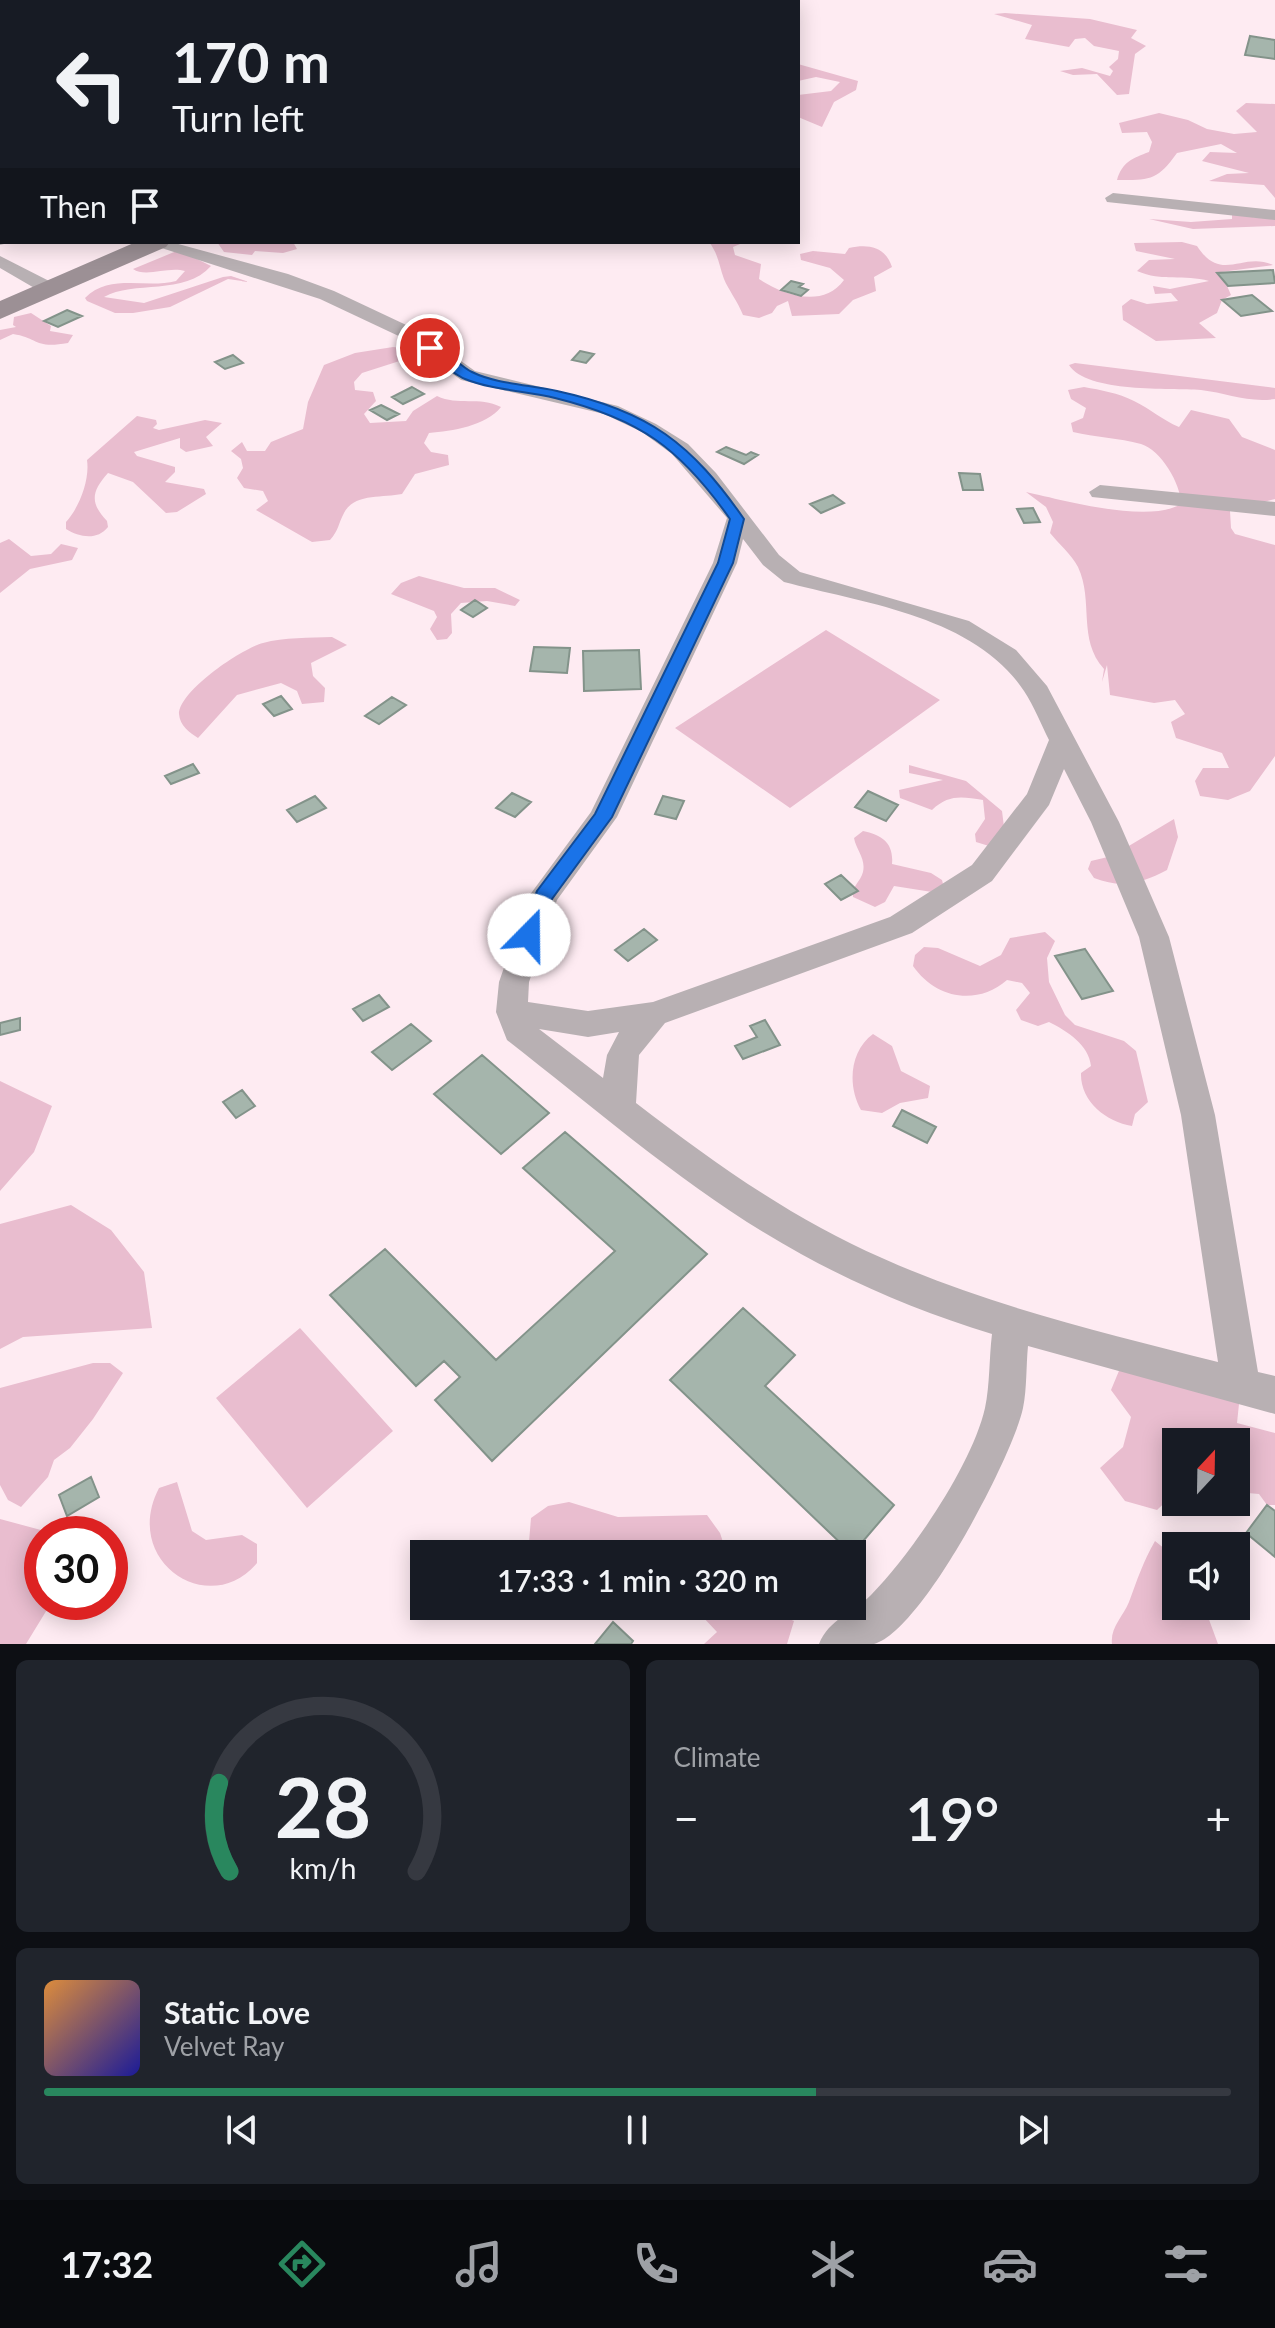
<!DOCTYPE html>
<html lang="en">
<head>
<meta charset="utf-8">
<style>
  body { margin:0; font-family:Lato,sans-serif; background:#20242c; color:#f1f3f6; height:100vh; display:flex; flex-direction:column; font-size:30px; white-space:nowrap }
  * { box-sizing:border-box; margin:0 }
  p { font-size:26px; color:#9ea1a6 }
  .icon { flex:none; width:44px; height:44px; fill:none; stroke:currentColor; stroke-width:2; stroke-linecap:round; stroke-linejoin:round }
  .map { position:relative; height:1644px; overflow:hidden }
  .details { display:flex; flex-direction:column; gap:16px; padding:16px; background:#0d0f14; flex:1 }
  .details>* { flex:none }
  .guide { position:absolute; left:0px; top:0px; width:800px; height:244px; box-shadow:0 4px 20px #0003; background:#171b24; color:#f1f3f6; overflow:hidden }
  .needle { width:52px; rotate:22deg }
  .tools { position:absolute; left:1162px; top:1428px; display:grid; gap:16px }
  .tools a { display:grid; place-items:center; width:88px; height:88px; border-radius:0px; background:#171b24; box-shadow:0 4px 20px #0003; font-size:40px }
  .speed { position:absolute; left:24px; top:1516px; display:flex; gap:16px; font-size:40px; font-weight:700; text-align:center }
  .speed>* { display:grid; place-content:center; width:104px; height:104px; border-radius:50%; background:#171b24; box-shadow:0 4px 20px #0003; line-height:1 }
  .speed .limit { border:12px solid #d22; background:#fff; color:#111 }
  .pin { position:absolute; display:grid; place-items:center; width:68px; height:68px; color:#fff; margin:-34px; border:4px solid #fff; border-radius:50%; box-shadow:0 2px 8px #0007 }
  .me { position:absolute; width:88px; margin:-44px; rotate:22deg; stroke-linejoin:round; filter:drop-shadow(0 0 6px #0008) }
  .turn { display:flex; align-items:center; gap:28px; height:168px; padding:0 40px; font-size:36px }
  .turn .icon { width:104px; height:104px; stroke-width:2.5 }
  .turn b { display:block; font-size:56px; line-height:68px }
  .then { display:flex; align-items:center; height:76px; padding:0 40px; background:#0003; gap:16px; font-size:30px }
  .big { font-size:60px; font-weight:600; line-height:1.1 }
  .details .card { flex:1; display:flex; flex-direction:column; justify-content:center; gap:12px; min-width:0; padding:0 28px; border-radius:12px; background:#20242c }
  .details .dial { align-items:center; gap:0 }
  .dial svg { height:208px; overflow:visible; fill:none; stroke:#363941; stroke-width:7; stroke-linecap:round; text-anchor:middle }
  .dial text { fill:#f1f3f6; stroke:none }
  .song { display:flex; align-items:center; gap:24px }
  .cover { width:96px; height:96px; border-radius:12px; background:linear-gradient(135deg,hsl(30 70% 55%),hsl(240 70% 35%)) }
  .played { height:8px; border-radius:4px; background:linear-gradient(90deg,#29875e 65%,#363941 65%) }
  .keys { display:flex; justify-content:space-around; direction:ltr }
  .heat { display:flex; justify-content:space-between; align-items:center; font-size:44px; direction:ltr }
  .details .tiles { flex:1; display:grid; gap:16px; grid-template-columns:1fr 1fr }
  .card:last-child { grid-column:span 2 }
  .trip { position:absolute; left:410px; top:1540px; width:456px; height:80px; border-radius:0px; background:#171b24; box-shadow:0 4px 20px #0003; font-weight:600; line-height:80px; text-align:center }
  .menu { display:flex; height:128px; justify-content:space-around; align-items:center; background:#090b0e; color:#9ea1a6 }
  .menu .icon { width:56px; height:56px }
  .menu .selected { color:#29875e }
  .menu b { font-size:36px; color:#f1f3f6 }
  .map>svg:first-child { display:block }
</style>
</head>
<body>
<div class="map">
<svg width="1275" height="1644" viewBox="0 0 1275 1644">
  <rect width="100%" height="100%" fill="#feebf2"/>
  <!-- green -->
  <path fill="#e9bdcf" d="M 1005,13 L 1090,19 L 1137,30 L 1131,38 L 1146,46 L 1135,54 L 1129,94 L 1117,95 L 1097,74 L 1073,75 L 1060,71 L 1082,68 L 1110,76 L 1113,71 L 1109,67 L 1118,59 L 1119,51 L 1094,46 L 1085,38 L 1075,39 L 1069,47 L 1025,39 L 1032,25 L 994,14 Z
    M 798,64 L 858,81 L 856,90 L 834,102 L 822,127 L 798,117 L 798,95 L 831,91 L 840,82 L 816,77 L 798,81 Z
    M 1246,103 L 1275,104 L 1275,198 L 1264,185 L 1209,181 L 1227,174 L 1249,173 L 1202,161 L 1210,152 L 1237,153 L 1221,144 L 1177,153 C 1157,181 1150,180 1117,180 C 1122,162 1133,158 1149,152 L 1152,142 L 1147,132 L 1122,133 L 1119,123 L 1159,113 L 1188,120 L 1207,129 L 1234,134 L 1257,132 L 1236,111 Z
    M 1232,213 L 1258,218 L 1275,216 L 1275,226 L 1193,229 L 1149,219 L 1191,222 L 1232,219 Z
    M 217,242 L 293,242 L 297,249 L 283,253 L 255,251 L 252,255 L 224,252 Z
    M 709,242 L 745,242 L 733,247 L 735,255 L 761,264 L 759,279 C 783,295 823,309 844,280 L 830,268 L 801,260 L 800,254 L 813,251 L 845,254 L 849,248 C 868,244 885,246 892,267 L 874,277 L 876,291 L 853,300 L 839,314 L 792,316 L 788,301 L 777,306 L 772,313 L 759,318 L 743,315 C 738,302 728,289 724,279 C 719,266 719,255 709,242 Z
    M 1182,242 L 1197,246 C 1222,284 1242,251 1273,265 L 1221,272 L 1231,295 L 1222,300 L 1217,313 L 1199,323 L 1216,338 L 1156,341 L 1123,320 L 1122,306 L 1131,299 L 1147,304 L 1178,301 L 1171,293 L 1155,294 L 1153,286 L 1170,289 L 1209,281 C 1184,274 1162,282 1137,271 L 1149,260 L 1175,259 L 1136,251 L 1134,243 Z
    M 179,250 L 211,266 C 185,296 133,280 104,297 L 144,303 L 223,277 L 231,276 L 249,282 L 228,279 L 170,307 L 133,313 L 115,313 L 87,301 L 85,298 C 110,273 146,289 176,281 L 185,271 C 168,266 146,278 133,269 Z
    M 31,313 L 51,326 L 50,331 L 73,335 L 68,343 C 34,349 39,338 13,334 L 0,340 L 0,330 L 16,327 L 13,325 L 14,317 Z
    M 393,347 L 410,349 L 409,358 L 362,373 L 354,382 L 355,390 L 373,392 L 376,401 L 364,414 L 370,423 L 406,421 L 413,411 L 437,396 C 458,406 479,396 501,407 C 486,426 452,431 429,433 L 424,443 L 431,452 L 448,455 L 449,465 L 415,474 L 402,494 C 383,498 354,493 344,513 C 338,524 339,530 330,540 L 312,542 L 256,510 L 268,501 L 263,491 L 244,488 L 237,478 L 243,468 L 241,459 L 231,451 L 242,442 L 247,451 L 265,451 L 271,442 L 303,429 L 308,402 L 324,365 L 355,353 Z
    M 1075,363 L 1268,387 L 1275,388 L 1275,399 C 1248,403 1227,393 1201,390 C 1171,388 1086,393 1069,365 Z
    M 1084,387 C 1101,390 1118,393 1134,401 C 1151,409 1162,420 1179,427 L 1191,410 L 1229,419 L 1242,437 L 1275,450 L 1275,499 L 1230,511 L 1231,528 L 1235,534 L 1275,545 L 1275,756 L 1250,791 L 1228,800 L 1200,796 L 1195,781 L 1203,768 L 1229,768 L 1222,753 L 1176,738 L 1171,722 L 1185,714 L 1175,700 L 1154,703 L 1110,695 L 1107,665 L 1102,682 L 1104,669 C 1077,639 1094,601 1078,567 C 1071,554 1059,544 1050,533 L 1053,522 L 1046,507 L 1026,492 C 1063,500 1148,524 1181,504 C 1181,484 1161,450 1141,444 C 1119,438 1095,437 1073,432 L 1071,423 L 1083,418 L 1086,408 L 1071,399 L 1068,390 Z
    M 137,416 L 156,420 L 157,424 L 153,428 L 159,430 L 205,420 L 222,423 L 206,437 L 213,446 L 186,452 L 180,448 L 180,438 L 134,452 L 137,456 L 175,467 L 175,472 L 165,482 L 204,489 L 206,494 L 177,512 L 166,513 L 133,482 L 108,473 C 91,492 90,503 107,521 L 108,527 C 97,541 79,537 66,529 L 66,522 C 79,508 90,480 87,460 Z
    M 9,539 L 31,556 L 51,554 L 61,544 L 78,548 L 72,560 L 30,569 L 0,593 L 0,543 Z
    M 419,576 L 464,588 L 495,588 L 520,600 L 515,606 L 487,601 L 461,603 L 451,614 L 452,633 L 447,639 L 437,640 L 430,629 L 437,617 L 434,611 L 391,594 L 401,583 Z
    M 826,630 L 940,700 L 790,808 L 675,728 Z
    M 332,637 L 347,645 L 311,663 L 313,676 L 325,688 L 324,702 L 302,704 L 297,691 L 281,683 L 237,695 L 198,738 C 189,732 180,726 179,714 C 179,691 242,648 263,643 C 284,637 310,638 332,637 Z
    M 909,765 L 966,781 L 1002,811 L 1004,827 L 989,846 L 976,842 L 975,834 L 985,819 L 983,800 C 962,797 949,794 932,810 L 900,798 L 899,790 L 943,780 L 909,773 Z
    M 1174,819 L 1178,837 L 1167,870 C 1142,883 1122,889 1094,878 L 1088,869 L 1091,861 L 1112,856 Z
    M 863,831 C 882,835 894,843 892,864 L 931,873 L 942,880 L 944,888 L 932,892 L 894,886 L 885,902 L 875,907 L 853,897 C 852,885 860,883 863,872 C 866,858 856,850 854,838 Z
    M 1045,932 L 1055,941 L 1047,958 L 1049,982 L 1065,1015 L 1075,1025 L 1124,1041 L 1136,1051 L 1148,1102 L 1135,1114 L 1132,1126 C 1106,1122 1080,1101 1081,1073 L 1091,1066 C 1089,1045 1067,1031 1049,1022 L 1038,1026 L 1021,1020 L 1016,1010 L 1030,993 L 1022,983 L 1007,980 C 977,1006 936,999 913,966 L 915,955 L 924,947 L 938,948 L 980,966 L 1001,955 L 1010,938 Z
    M 873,1034 L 892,1046 L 901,1071 L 930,1086 L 928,1098 L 900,1103 L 882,1113 L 861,1110 C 847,1085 850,1051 873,1034 Z
    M 0,1081 L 52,1106 L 34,1152 L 0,1191 Z
    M 71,1205 L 111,1230 L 144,1272 L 152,1328 L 23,1337 L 0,1349 L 0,1224 Z
    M 300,1328 L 393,1431 L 307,1508 L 216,1398 Z
    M 93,1363 L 110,1363 L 123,1373 L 93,1419 L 70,1448 L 54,1460 L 48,1477 L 21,1507 L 8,1500 L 0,1485 L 0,1388 Z
    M 1121,1366 L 1241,1385 L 1237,1423 L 1275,1433 L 1275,1505 L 1267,1505 L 1259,1494 L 1236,1492 L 1236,1442 L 1176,1442 L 1176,1492 L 1157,1510 L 1125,1501 L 1100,1468 L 1123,1447 L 1131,1417 L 1111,1390 Z
    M 177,1482 L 192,1531 L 206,1540 L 242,1535 L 257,1544 L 257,1563 C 209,1620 121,1561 159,1488 Z
    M 569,1502 L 618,1517 L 707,1515 L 720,1533 L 727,1554 L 528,1554 L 531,1518 L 548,1506 Z
    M 0,1519 L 52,1533 L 42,1534 L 42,1602 L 48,1602 L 48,1608 L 26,1644 L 0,1644 Z
    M 1155,1541 L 1176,1558 L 1176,1606 L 1204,1606 L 1218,1644 L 1112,1644 C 1110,1627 1123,1617 1129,1602 C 1137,1580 1143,1562 1155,1541 Z
    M 686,1606 L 712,1606 L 719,1612 L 738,1615 L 776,1613 L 794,1621 L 787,1644 L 704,1644 L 717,1632 L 701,1615 Z"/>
  <!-- building -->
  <path fill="#a5b5ac" stroke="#83938a" stroke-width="2" d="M 1250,36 L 1275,40 L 1275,59 L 1245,55 Z
    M 1273,270 L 1275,283 L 1228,286 L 1217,273 Z
    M 791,281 L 803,284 L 799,287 L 808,290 L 801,296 L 781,290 Z
    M 1252,295 L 1272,311 L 1241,316 L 1222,300 Z
    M 67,310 L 82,316 L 58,327 L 44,321 Z
    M 580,351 L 594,354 L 586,363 L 572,360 Z
    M 233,355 L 243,363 L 225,369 L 215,362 Z
    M 412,387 L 424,394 L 403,404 L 392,397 Z
    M 381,405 L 399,414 L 387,420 L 370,410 Z
    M 726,447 L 746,455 L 751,452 L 758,455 L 744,464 L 717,452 Z
    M 959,473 L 980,474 L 983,490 L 963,490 Z
    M 833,495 L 844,503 L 821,513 L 810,504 Z
    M 1033,508 L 1040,522 L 1024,523 L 1017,509 Z
    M 475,600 L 487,608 L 473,617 L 461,610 Z
    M 534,647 L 570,648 L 567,673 L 530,671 Z
    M 639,650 L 641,689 L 584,691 L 583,651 Z
    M 281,696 L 292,709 L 274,716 L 263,704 Z
    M 392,697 L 406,705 L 379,724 L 365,716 Z
    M 193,764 L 199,773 L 171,784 L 165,776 Z
    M 868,791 L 898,805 L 886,821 L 855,807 Z
    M 512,793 L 531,802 L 515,817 L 496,808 Z
    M 315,796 L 326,808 L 297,822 L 287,810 Z
    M 663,796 L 684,801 L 676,819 L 655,814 Z
    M 841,875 L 858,891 L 841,900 L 825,884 Z
    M 644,929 L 657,940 L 628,961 L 615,950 Z
    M 1085,949 L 1113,991 L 1082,999 L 1055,956 Z
    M 379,995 L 389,1007 L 363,1021 L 353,1009 Z
    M 20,1018 L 20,1030 L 0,1035 L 0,1023 Z
    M 765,1020 L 780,1045 L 743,1059 L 735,1046 L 757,1037 L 750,1026 Z
    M 411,1024 L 431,1041 L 392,1070 L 372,1052 Z
    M 482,1055 L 549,1113 L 501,1154 L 434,1094 Z
    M 242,1090 L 255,1106 L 236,1118 L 223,1102 Z
    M 902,1110 L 936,1127 L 927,1143 L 893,1126 Z
    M 565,1132 L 707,1254 L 492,1461 L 435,1400 L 460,1377 L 444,1361 L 416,1386 L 330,1295 L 385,1249 L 496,1360 L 615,1251 L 523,1168 Z
    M 743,1308 L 795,1355 L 765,1386 L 894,1505 L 852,1554 L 670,1380 Z
    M 91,1477 L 99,1497 L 67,1516 L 59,1495 Z
    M 1267,1505 L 1275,1511 L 1275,1557 L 1246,1533 Z
    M 613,1622 L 633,1641 L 631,1644 L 595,1644 Z"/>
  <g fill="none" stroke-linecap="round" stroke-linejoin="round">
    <!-- minor -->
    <path fill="#b8b0b3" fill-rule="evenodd" d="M 507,0 L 550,0 L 552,2 L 507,2 Z
      M 0,18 L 2,18 L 2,26 L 0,26 Z
      M 0,120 L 2,121 L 2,131 L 0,130 Z
      M 1113,193 L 1275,210 L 1275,220 L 1107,202 L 1105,198 Z
      M 0,234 L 2,242 L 8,243 L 0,245 Z
      M 171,242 L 288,274 L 334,291 L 419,331 L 475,371 L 618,406 L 656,424 L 688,444 L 716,473 L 779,555 L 800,572 L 969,621 L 1016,650 L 1047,686 L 1119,822 L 1169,937 L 1215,1115 L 1258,1372 L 1275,1376 L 1275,1414 L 1028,1346 C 1026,1366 1027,1388 1023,1408 C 1013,1456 922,1631 874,1644 C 858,1644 835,1644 819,1644 C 829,1619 853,1613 871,1595 C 912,1553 972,1465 985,1408 C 990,1385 989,1358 992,1334 C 926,1314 861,1287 801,1254 C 695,1196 602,1114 507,1040 L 496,1012 L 499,982 L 529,896 L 591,812 L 713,563 L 727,518 L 672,454 L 642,432 L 604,414 L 461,380 L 405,339 L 320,299 L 146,243 ZM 743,539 L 763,565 L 784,582 C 863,603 975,616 1024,691 C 1034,706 1041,724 1049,740 L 1027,794 L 972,865 L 890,917 L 653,1002 L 588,1011 L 528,1002 L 529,982 L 557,900 L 617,817 L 737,563 ZM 1064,769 L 1091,822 L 1139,937 L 1181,1115 L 1218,1362 C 1105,1333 989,1306 882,1258 C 792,1219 713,1162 636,1103 L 639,1055 L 665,1023 L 912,933 L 992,881 L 1049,805 ZM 539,1029 L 588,1037 L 619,1032 L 607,1055 L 603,1078 Z
      M 0,256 L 57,285 L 59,289 L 50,295 L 43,293 L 0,268 Z
      M 1100,485 L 1275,502 L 1275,516 L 1092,497 L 1089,492 Z"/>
    <!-- secondary -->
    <path fill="#9c9095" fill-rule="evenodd" d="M 679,0 L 701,0 L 677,2 Z
      M 136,242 L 170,242 L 166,247 L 0,319 L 0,301 Z"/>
  </g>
  <!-- route -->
  <path fill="#1a73e8" stroke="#114b97" stroke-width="2" d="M 425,345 C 443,343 457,365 472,372 C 496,384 531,385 557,391 C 649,411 691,443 744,519 L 733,563 L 612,817 L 552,899 L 535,940 L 529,942 L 519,935 L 537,891 L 595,814 L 718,563 L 730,519 C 680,448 640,419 555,398 C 526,391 492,390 465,379 C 451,373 437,359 425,350 Z"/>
</svg>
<div class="tools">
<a><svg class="needle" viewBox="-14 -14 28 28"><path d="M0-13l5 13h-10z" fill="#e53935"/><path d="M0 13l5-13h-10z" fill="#9ea1a6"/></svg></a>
<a><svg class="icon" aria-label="sound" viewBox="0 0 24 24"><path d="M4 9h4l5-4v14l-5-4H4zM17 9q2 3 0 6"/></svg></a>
</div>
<div class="speed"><div class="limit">30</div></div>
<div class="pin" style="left:430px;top:348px;background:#d93025"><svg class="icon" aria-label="arrive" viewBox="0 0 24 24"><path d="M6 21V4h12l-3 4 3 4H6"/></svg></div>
<svg class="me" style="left:529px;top:935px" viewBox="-20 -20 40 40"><circle r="19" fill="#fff"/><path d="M0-13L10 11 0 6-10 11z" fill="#1a73e8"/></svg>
<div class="trip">17:33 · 1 min · 320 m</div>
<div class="guide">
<div class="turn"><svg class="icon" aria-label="left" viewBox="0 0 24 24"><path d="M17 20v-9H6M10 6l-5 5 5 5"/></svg><div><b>170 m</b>Turn left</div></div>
<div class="then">Then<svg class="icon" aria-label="arrive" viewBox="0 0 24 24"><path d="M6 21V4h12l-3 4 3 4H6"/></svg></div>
</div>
</div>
<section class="details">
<div class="tiles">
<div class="card dial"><svg viewBox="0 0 100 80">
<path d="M14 69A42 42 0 1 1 86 69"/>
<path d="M14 69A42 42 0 0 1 10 35" stroke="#29875e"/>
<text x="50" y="56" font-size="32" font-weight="700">28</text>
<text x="50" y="72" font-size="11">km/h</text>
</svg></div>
<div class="card"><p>Climate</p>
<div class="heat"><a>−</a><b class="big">19°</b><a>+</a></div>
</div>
<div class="card">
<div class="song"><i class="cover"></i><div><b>Static Love</b><p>Velvet Ray</p></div></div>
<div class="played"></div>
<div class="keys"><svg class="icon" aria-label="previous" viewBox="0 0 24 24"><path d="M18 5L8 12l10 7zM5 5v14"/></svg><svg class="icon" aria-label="pause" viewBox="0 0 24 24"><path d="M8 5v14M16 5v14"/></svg><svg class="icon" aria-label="next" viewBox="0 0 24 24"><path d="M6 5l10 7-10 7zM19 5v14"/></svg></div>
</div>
</div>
</section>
<nav class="menu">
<b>17:32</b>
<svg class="icon selected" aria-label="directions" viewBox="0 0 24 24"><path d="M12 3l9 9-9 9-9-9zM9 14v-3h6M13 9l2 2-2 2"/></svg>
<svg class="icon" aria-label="music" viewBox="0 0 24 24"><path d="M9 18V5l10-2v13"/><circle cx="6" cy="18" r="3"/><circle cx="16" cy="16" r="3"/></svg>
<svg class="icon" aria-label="phone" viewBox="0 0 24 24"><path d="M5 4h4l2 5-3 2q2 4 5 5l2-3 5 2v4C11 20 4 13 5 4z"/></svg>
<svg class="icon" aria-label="climate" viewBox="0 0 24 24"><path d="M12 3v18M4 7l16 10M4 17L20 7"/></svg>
<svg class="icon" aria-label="car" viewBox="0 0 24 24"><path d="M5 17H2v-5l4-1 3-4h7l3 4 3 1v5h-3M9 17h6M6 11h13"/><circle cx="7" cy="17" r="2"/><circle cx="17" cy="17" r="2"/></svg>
<svg class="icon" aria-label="filters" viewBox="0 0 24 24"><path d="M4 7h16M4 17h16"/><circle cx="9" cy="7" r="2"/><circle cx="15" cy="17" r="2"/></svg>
</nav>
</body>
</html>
